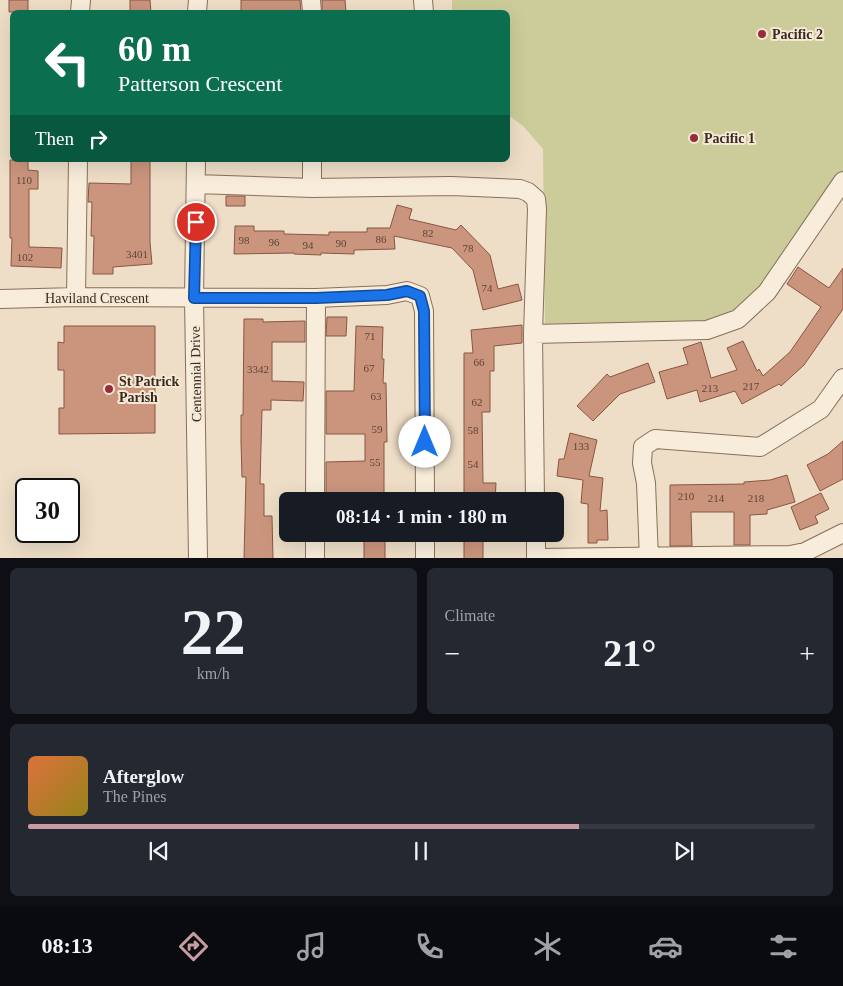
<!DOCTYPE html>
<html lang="en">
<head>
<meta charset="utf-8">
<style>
  body { margin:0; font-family:Georgia,serif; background:#242831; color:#f1f3f6; height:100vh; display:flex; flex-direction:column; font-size:19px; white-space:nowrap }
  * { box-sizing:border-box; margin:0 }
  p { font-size:16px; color:#9ea1a6 }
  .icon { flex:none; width:28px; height:28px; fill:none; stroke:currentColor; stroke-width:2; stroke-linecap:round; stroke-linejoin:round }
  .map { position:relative; height:558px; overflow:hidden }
  .sheet { display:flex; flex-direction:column; gap:10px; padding:10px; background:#0d0f14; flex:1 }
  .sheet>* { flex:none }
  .guide { position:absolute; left:10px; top:10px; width:500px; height:152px; border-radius:8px; box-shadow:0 5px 20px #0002; background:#0b6e4f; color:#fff; overflow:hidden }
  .speed { position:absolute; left:15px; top:478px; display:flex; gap:10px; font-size:25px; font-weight:700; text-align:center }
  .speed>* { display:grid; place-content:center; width:65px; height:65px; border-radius:50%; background:#171b24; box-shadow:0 5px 20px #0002; line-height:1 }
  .speed .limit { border:2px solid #111; border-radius:8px; background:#fff; color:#111 }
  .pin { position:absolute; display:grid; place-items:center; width:42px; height:42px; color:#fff; margin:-21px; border:2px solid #fff; border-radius:50%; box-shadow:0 1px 5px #0007 }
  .me { position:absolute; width:55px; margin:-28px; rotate:0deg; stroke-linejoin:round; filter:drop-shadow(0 0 4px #0008) }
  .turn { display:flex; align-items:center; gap:18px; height:105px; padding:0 25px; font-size:22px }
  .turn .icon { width:65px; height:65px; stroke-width:2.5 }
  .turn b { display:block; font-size:35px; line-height:42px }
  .then { display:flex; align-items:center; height:48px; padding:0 25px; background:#0003; gap:10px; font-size:19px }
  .big { font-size:38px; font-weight:600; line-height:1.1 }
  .sheet .widget { flex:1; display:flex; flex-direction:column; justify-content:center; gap:8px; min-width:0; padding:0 18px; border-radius:8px; background:#242831 }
  .sheet .dial { align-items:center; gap:0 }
  .dial b { font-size:65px; line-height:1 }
  .song { display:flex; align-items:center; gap:15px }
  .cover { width:60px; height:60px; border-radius:8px; background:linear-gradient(135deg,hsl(20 70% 55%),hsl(50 70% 35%)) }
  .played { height:5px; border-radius:2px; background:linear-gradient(90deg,#c89aa1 70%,#363941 70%) }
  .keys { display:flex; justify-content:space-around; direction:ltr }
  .heat { display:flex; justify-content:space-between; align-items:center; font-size:28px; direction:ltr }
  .sheet .tiles { flex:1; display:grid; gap:10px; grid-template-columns:1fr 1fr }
  .widget:last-child { grid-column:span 2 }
  .trip { position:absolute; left:279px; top:492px; width:285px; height:50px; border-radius:8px; background:#171b24; box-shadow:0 5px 20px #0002; font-weight:600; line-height:50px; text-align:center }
  .menu { display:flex; height:80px; justify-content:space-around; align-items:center; background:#090b0e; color:#9ea1a6 }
  .menu .icon { width:35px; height:35px }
  .menu .current { color:#c89aa1 }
  .menu b { font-size:22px; color:#f1f3f6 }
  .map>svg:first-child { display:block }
</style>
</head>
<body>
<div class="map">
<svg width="843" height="559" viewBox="0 0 843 559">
  <rect width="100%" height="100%" fill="#eedec7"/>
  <!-- green -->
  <path fill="#cccc9a" d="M 452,0 L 843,0 L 843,182 L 767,290 L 719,325 L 545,329 L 543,149 L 523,126 L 508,115 L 508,12 L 452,12 Z"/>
  <!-- building -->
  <path fill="#cb957d" stroke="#885642" d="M 9,0 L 28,0 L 28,12 L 9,12 Z
    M 130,0 L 150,0 L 151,12 L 130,12 Z
    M 241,0 L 300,0 L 301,12 L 241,12 Z
    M 322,0 L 345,0 L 346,12 L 322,12 Z
    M 10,160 L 28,160 L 28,170 L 38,171 L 38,189 L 29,189 L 29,247 L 62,248 L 61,268 L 11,266 L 12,238 L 10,238 Z
    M 131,160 L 150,160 L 150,242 L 152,264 L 113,267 L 113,274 L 93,274 L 94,236 L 91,236 L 92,202 L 88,202 L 89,183 L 131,184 Z
    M 226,196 L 245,196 L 245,206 L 226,206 Z
    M 397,205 L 412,209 L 409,219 L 456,230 L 461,225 L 490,255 L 498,289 L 518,284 L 522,300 L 483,310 L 473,270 L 452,248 L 394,236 L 395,249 L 354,250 L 354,254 L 321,253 L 321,255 L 294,254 L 294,253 L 234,254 L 235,226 L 254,226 L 254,231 L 284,231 L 284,234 L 329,235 L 329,232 L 367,232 L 367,228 L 390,228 Z
    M 798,267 L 829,288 L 843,268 L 843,309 L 804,365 L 781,386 L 779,384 L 742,404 L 735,391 L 700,402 L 697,390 L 667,399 L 659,372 L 688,364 L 683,348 L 701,342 L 711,378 L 737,370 L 727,348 L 743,341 L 757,371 L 759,369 L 763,376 L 790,352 L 821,307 L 787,284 Z
    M 327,317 L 347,317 L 346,336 L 326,336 Z
    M 244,319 L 263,319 L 263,322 L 305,321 L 305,342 L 272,342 L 272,381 L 304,382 L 303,401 L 271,400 L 271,410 L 262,410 L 260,484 L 264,484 L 264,516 L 272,516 L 273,559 L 244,559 L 246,477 L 242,477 L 241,443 L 241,415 L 243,415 Z
    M 522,325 L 522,343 L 494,346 L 494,371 L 490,371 L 490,412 L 482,412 L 483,483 L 496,483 L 495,501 L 464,501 L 464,353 L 473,353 L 471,330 Z
    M 64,326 L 155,326 L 155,433 L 59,434 L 59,408 L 64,408 L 64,370 L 58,370 L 58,342 L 64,343 Z
    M 356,326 L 383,327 L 382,359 L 384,359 L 383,383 L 386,383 L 387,442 L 384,442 L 384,501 L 326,501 L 326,462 L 365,461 L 365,434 L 326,434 L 326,391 L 354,391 Z
    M 648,363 L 655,382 L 620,394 L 593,421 L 577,406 L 607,374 L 610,377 Z
    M 570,433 L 597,440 L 589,476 L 603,478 L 600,511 L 607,510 L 608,540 L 597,540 L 597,543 L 588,543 L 588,504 L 581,503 L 583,480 L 557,476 L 559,459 L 564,459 Z
    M 843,441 L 843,479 L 820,491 L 807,465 L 828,454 Z
    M 787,475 L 795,502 L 767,510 L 767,514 L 750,515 L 750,545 L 734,545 L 734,512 L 691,512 L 692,546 L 670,546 L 670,485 L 744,484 L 744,482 L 770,480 Z
    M 821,493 L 829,509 L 815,516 L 818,523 L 800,530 L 791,507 Z
    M 364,534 L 385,534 L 385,559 L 364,559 Z
    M 464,534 L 483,534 L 483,559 L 464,559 Z"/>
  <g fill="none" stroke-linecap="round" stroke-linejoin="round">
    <!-- minor casing -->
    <g stroke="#896f5c" stroke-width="20">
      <path id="minor" d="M 311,0 L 312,12
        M 423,0 L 424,12
        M 80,12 L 81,0
        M 197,12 L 198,0
        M 196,160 L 194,298 L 198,559
        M 196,184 L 312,188 L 451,186 L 520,189 L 528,192 L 536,199 L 537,209 L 533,334 L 535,501
        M 312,188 L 312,160
        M 76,297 L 78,160
        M 0,299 L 76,297 L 316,298 L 387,295 L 407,291 L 420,296 L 424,311 L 425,501
        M 533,334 L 707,330 L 738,319 L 767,292 L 843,181
        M 315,501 L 316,298
        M 425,534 L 425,559
        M 536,534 L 536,559
        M 536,558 L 790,555 L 805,552 L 843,533
        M 315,559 L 315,534
        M 649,559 L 646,483 L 642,463 L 643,447 L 655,439 L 760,447 L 821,409 L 843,378"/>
    </g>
    <!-- minor -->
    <use href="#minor" stroke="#f8ecda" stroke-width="18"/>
  </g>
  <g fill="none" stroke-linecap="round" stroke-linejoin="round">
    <!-- route casing -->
    <g stroke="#114b97" stroke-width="12">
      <path id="route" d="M 196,222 L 194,298 L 316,298 L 387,295 L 407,291 L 420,296 L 424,311 L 425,442"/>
    </g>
    <!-- route -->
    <use href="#route" stroke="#1a73e8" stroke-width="9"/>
  </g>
  <!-- markers -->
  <g fill="#972d3a" stroke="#f5e9d6" stroke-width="2">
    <circle cx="762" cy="34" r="5"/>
    <circle cx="694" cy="138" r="5"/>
    <circle cx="109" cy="389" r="5"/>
  </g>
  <g text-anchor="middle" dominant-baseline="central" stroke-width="4" stroke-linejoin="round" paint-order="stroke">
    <!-- number labels -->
    <g font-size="11" fill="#5e4437">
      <text x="24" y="180">110</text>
      <text x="428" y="233">82</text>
      <text x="381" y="239">86</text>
      <text x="244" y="240">98</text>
      <text x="274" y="242">96</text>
      <text x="341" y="243">90</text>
      <text x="308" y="245">94</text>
      <text x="468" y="248">78</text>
      <text x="137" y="254">3401</text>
      <text x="25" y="257">102</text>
      <text x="487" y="288">74</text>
      <text x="370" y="336">71</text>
      <text x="479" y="362">66</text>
      <text x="369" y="368">67</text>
      <text x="258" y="369">3342</text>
      <text x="751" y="386">217</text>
      <text x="710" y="388">213</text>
      <text x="376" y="396">63</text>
      <text x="477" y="402">62</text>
      <text x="377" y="429">59</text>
      <text x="473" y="430">58</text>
      <text x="581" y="446">133</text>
      <text x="375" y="462">55</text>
      <text x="473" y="464">54</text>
      <text x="686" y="496">210</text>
      <text x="716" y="498">214</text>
      <text x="756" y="498">218</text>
    </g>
    <!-- poi labels -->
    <g font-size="14" font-weight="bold" fill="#3a2920" stroke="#f5e9d6" text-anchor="start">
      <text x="772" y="34">Pacific 2</text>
      <text x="704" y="138">Pacific 1</text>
      <text x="119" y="381">St Patrick<tspan x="119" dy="16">Parish</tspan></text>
    </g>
    <!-- street labels -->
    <g font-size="14" fill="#3a2920" stroke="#f5e9d6">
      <text x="97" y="298">Haviland Crescent</text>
      <text transform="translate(196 374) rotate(-91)">Centennial Drive</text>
    </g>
  </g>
</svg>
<div class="speed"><div class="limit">30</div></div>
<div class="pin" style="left:196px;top:222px;background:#d93025"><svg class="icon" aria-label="arrive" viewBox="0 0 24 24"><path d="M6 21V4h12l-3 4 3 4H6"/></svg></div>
<svg class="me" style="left:425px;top:442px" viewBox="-20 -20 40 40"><circle r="19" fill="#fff"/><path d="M0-13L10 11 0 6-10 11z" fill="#1a73e8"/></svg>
<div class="trip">08:14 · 1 min · 180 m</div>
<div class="guide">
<div class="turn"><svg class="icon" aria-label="left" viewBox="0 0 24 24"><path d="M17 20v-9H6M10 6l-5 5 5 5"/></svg><div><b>60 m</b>Patterson Crescent</div></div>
<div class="then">Then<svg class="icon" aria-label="right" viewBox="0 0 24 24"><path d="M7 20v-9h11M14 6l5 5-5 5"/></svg></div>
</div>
</div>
<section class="sheet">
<div class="tiles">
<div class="widget dial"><b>22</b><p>km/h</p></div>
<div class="widget"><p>Climate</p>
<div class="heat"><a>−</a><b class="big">21°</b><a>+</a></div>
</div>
<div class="widget">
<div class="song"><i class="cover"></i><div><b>Afterglow</b><p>The Pines</p></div></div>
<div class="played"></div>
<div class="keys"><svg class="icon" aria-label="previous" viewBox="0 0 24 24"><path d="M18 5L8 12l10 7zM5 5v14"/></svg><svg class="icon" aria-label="pause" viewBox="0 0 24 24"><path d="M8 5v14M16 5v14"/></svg><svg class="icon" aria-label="next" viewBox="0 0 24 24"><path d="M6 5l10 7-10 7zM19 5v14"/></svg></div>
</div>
</div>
</section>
<nav class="menu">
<b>08:13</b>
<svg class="icon current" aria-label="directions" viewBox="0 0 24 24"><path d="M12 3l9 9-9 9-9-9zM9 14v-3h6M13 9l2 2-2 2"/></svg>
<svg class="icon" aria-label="music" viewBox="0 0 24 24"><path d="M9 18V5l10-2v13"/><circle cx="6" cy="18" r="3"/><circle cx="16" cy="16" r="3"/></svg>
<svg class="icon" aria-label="phone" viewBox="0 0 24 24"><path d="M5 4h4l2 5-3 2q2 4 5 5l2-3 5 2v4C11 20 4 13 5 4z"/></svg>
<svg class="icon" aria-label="climate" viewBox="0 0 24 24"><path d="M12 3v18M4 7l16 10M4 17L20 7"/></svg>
<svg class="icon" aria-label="car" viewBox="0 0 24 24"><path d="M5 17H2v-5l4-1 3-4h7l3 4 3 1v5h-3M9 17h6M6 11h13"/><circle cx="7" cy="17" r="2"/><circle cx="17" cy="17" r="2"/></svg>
<svg class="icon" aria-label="filters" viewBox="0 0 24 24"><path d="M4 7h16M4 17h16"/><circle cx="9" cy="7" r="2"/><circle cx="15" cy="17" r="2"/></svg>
</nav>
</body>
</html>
